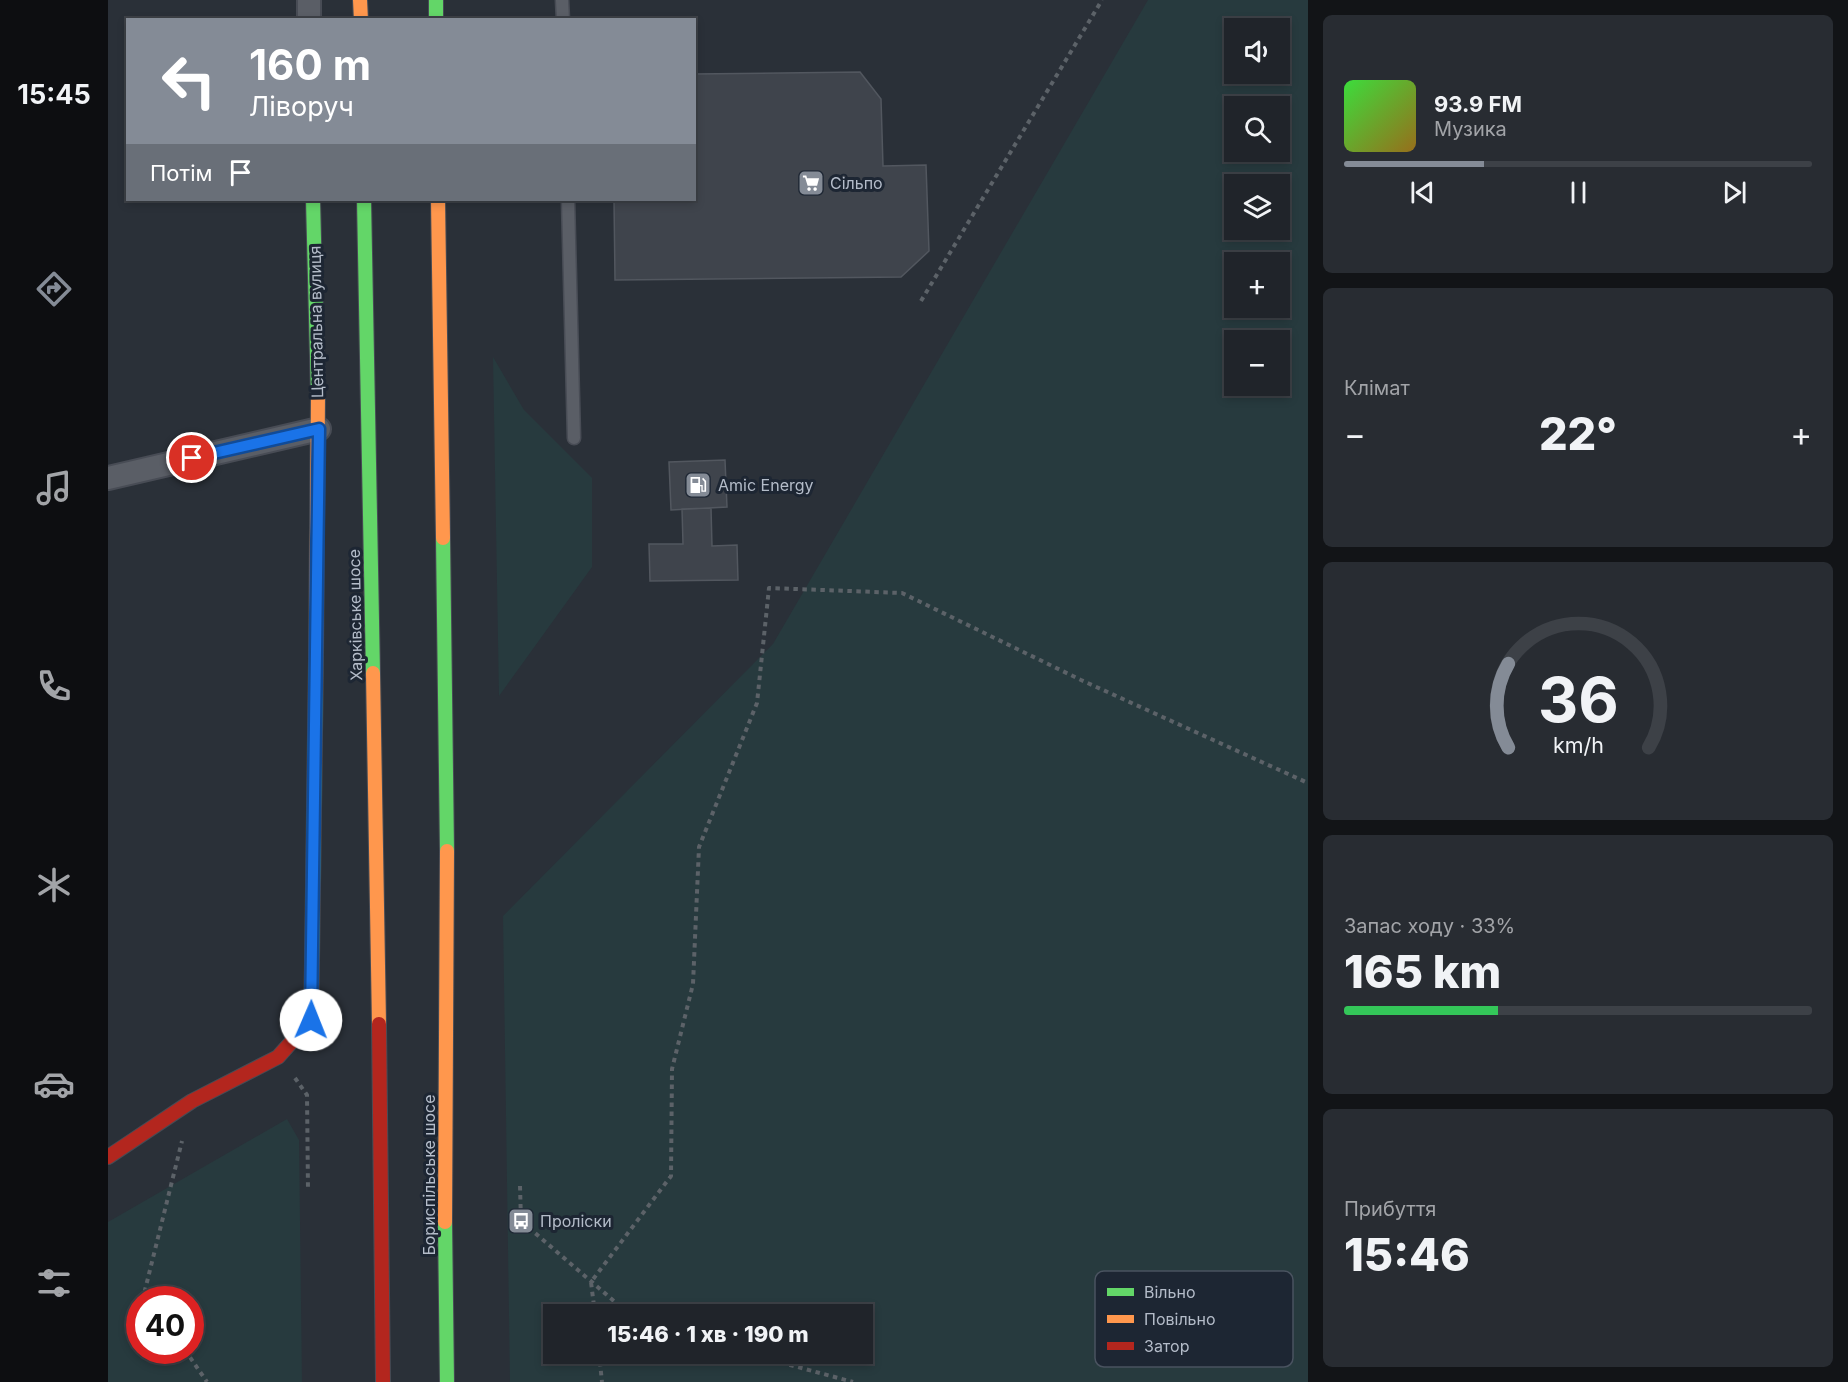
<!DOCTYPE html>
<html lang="uk">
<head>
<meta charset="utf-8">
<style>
  body { margin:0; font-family:Inter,sans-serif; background:#282c32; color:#f1f3f6; height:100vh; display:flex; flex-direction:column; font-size:22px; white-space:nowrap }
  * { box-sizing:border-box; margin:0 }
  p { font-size:20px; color:#a2a4a8 }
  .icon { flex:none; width:33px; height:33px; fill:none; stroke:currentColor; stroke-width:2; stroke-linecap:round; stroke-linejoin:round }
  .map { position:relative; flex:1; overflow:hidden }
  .panel { display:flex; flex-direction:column; gap:15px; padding:15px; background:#121417; width:540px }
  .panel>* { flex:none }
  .hud { position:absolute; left:18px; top:18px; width:570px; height:183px; border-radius:0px; box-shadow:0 3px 9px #0003,0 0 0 2px #3d4147; background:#848b96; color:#fff; overflow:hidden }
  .controls { position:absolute; left:1116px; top:18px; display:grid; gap:12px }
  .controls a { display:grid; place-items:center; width:66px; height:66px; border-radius:0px; background:#20242a; box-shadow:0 3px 9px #0003,0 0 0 2px #3d4147; font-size:30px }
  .speed { position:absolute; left:18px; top:1286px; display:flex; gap:12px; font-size:30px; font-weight:700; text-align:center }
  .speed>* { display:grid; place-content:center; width:78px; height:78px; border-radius:50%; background:#20242a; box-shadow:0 3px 9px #0003,0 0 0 2px #3d4147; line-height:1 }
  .speed .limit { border:9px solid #d22; background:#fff; color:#111 }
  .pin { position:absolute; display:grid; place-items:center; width:51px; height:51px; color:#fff; margin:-26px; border:3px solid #fff; border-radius:50%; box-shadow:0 2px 6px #0007 }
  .me { position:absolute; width:66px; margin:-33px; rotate:1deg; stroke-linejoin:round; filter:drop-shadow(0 0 4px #0008) }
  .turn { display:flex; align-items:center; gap:21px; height:126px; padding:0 24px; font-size:27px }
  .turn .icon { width:78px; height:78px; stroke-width:2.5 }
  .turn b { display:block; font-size:42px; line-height:51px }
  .then { display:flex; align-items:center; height:57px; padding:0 24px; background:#0003; gap:12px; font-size:22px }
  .big { font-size:45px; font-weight:800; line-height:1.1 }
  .panel .card { flex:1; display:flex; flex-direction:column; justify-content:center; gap:9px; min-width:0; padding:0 21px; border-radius:9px; background:#282c32 }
  .panel .dial { align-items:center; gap:0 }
  .dial svg { height:156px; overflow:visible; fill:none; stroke:#3d4147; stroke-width:7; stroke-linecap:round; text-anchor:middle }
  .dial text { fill:#f1f3f6; stroke:none }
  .song { display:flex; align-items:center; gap:18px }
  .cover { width:72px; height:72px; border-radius:9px; background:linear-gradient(135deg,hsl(120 70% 55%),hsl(40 70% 35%)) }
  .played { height:6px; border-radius:3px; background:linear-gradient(90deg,#848b96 30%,#3d4147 30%) }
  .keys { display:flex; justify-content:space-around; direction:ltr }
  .heat { display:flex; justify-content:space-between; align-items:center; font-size:33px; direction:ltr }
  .charge { height:9px; border-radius:4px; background:linear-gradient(90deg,#34c759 33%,#3d4147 0) }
  .trip { position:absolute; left:435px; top:1304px; width:330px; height:60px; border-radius:0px; background:#20242a; box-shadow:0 3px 9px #0003,0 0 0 2px #3d4147; font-weight:800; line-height:60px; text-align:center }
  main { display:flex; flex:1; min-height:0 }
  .menu { display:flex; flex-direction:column; width:108px; justify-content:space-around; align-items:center; background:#0d0e11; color:#a2a4a8 }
  .menu .icon { width:42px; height:42px }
  .menu .current { color:#848b96 }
  .menu b { font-size:27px; color:#f1f3f6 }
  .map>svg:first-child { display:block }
</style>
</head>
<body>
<main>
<nav class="menu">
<b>15:45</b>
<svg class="icon current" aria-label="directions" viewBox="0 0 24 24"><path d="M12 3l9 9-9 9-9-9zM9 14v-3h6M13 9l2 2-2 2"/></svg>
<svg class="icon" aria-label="music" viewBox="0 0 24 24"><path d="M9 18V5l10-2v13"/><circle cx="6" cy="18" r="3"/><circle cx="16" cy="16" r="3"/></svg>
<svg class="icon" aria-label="phone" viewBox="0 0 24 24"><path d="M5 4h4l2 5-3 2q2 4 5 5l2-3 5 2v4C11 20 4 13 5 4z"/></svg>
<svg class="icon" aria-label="climate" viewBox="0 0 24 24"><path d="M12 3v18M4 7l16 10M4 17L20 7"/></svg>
<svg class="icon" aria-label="car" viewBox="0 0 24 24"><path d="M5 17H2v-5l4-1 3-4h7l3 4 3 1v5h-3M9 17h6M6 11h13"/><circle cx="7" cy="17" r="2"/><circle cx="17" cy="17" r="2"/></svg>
<svg class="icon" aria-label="filters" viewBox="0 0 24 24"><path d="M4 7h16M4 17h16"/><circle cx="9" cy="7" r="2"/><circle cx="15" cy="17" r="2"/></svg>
</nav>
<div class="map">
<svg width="1200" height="1382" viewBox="0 0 1200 1382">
  <rect width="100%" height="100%" fill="#2a3038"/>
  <!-- green -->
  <path fill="#273a3e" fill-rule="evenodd" d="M 1040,0 L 1200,0 L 1200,1382 L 402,1382 L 395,916 L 665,644 ZM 1126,28 L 1172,28 L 1172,74 L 1126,74 ZM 1126,106 L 1172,106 L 1172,152 L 1126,152 ZM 1126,184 L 1172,184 L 1172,230 L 1126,230 ZM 1126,262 L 1172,262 L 1172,308 L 1126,308 ZM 1126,340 L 1172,340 L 1172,386 L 1126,386 ZM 446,1314 L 754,1314 L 754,1353 L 446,1353 Z
    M 385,357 L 416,410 L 484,478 L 484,567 L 391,696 Z
    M 179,1119 L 191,1140 L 194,1382 L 0,1382 L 0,1222 ZM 32,1299 L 82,1299 L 82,1350 L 32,1350 Z"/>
  <!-- building -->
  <path fill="#3f444c" stroke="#52575f" stroke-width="1.5" d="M 752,72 L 773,99 L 775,166 L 818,165 L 821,251 L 793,277 L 507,280 L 506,200 L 586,200 L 586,74 Z
    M 617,460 L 619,507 L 563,510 L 561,462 Z
    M 603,508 L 604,546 L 629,545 L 630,580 L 542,581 L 541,544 L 575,544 L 574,509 Z"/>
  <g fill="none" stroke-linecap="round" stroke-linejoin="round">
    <!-- lane casing -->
    <g stroke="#484c55" stroke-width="15">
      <path id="lane" d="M 454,0 L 455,20
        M 460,200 L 466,438"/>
    </g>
    <!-- street casing -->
    <g stroke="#484c55" stroke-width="26">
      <path id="street" d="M 201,0 L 201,20
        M 0,478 L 211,429"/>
    </g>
    <!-- fast casing -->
    <g stroke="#484c55" stroke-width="16">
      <path id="fast" d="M 328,0 L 328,20
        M 205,200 L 210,395
        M 256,200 L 265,673
        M 335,538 L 339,851
        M 204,962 L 208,658
        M 337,1222 L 339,1382"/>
    </g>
    <!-- slow casing -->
    <g stroke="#484c55" stroke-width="16">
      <path id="slow" d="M 252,0 L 253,20
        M 330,200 L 335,538
        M 208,658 L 210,395
        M 265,673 L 271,1024
        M 337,1222 L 339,851"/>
    </g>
    <!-- jam casing -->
    <g stroke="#484c55" stroke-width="16">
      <path id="jam" d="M 271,1024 L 275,1382
        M 0,1157 L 84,1101 L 170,1057 L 203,1020 L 204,962"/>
    </g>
    <!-- path -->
    <path stroke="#5c6268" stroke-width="4" stroke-dasharray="4.5 4.5" stroke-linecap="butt" d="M 813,301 L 994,0
      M 187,1078 L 199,1095 L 200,1190
      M 412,1186 L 413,1221 L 521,1314
      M 43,1299 L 37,1290 L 74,1141
      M 487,1314 L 483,1282 L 563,1176 L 564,1069 L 585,984 L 591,847 L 649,703 L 661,588 L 794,593 L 973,680 L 1200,783
      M 77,1350 L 99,1382
      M 491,1353 L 494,1382
      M 638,1353 L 745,1382"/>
    <!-- lane -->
    <use href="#lane" stroke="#5a5e66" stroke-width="12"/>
    <!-- street -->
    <use href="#street" stroke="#5a5e66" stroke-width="22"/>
    <!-- fast -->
    <use href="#fast" stroke="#63d668" stroke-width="14"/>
    <!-- slow -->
    <use href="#slow" stroke="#ff974d" stroke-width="14"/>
    <!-- jam -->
    <use href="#jam" stroke="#b3261e" stroke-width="14"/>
  </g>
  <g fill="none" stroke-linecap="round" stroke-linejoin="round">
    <!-- route casing -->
    <g stroke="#114b97" stroke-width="15">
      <path id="route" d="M 84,458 L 211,429 L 203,1020"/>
    </g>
    <!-- route -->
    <use href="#route" stroke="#1a73e8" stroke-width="10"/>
  </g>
  <!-- icons -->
  <defs>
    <g id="supermarket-square" transform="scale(1.35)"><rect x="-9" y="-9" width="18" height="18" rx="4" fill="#848b96" stroke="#1d2633"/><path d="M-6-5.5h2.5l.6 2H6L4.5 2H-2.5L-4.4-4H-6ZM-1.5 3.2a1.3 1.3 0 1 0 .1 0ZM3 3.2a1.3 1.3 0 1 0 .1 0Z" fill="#fff"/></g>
    <g id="fuel-square" transform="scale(1.35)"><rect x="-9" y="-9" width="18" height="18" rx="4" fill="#848b96" stroke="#1d2633"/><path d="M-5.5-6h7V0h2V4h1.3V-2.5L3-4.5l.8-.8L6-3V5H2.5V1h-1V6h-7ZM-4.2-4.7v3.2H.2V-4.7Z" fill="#fff"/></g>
    <g id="bus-square" transform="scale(1.35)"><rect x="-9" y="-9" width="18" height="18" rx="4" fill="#848b96" stroke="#1d2633"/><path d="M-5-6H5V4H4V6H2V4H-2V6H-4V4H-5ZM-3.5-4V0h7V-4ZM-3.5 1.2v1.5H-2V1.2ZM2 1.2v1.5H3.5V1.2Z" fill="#fff"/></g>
  </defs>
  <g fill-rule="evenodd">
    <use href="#supermarket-square" x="703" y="183"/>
    <use href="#fuel-square" x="590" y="485"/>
    <use href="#bus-square" x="413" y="1221"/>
  </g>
  <g text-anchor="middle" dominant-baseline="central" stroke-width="6" stroke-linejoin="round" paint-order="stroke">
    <!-- poi labels -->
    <g font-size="16" fill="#b4bcc9" stroke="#1d2633" text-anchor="start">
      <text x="722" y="183">Сільпо</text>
      <text x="610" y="485">Amic Energy</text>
      <text x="432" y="1221">Проліски</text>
    </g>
    <!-- street labels -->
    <g font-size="16" fill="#b4bcc9" stroke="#1d2633">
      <text transform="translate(208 322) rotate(-91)">Центральна вулиця</text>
      <text transform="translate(247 615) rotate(-91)">Харківське шосе</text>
      <text transform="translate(321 1175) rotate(-90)">Бориспільське шосе</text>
    </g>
  </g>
  <!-- legend -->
  <rect x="987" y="1271" width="198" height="96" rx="9" fill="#1d2633" stroke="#4a5360" stroke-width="1.5"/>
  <rect x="999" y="1288" width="27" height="8" fill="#63d668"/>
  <rect x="999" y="1315" width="27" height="8" fill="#ff974d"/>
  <rect x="999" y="1342" width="27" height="8" fill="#b3261e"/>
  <g font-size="16" fill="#b4bcc9">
    <text x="1036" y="1298">Вільно</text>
    <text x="1036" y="1325">Повільно</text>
    <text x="1036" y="1352">Затор</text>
  </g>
</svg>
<div class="controls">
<a><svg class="icon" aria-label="sound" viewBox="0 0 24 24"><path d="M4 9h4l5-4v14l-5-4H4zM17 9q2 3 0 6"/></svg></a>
<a><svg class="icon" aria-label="search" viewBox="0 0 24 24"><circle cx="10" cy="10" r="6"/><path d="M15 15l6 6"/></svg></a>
<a><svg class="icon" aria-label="layers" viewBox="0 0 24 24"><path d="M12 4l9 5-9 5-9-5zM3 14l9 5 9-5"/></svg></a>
<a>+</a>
<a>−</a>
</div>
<div class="speed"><div class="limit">40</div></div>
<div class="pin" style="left:84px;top:458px;background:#d93025"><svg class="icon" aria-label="arrive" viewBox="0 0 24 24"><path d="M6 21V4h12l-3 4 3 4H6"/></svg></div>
<svg class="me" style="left:203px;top:1020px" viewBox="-20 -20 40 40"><circle r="19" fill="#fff"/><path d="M0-13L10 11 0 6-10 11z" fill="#1a73e8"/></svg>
<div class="trip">15:46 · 1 хв · 190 m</div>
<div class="hud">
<div class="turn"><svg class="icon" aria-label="left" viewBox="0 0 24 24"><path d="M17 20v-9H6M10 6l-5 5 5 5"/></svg><div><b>160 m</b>Ліворуч</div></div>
<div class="then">Потім<svg class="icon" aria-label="arrive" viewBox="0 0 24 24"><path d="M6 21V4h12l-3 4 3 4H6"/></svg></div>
</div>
</div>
<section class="panel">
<div class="card">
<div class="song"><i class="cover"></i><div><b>93.9 FM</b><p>Музика</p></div></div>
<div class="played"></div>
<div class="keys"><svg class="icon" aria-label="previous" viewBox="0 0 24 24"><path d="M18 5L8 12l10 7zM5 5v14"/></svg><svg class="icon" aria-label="pause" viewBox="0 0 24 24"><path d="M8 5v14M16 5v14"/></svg><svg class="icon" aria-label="next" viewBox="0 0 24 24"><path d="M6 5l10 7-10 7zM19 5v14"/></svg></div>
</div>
<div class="card"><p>Клімат</p>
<div class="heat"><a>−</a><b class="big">22°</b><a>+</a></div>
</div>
<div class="card dial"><svg viewBox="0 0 100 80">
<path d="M14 69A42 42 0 1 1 86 69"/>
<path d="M14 69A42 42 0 0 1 14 26" stroke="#848b96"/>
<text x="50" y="56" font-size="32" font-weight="700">36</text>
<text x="50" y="72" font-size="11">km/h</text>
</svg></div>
<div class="card"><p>Запас ходу · 33%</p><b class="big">165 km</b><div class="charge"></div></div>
<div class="card"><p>Прибуття</p><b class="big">15:46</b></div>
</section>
</main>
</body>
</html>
